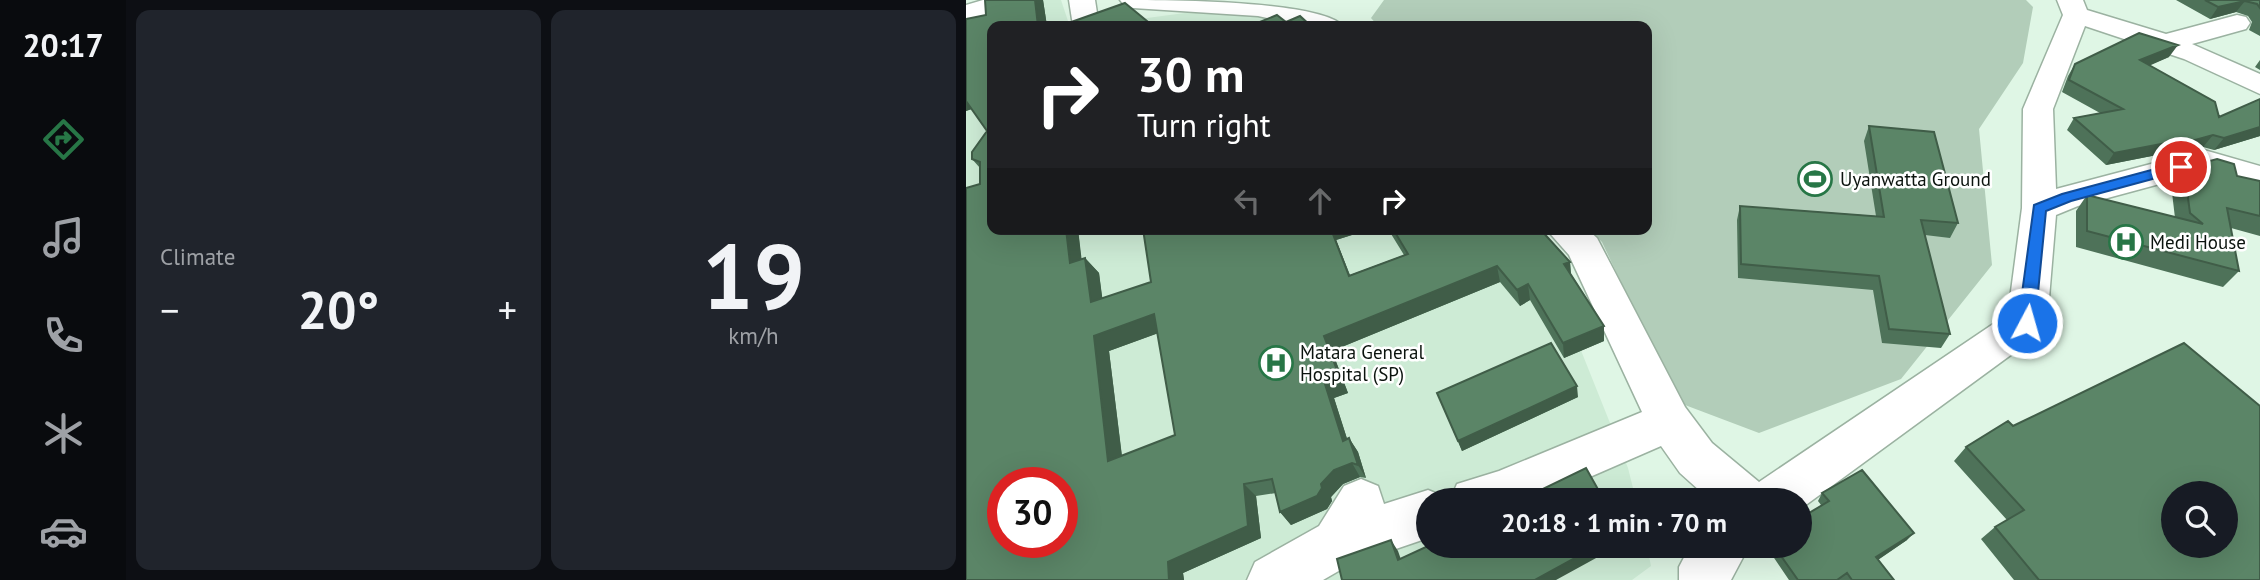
<!DOCTYPE html>
<html lang="en">
<head>
<meta charset="utf-8">
<style>
  body { margin:0; font-family:"PT Sans",sans-serif; background:#20242c; color:#f1f3f6; height:100vh; display:flex; flex-direction:column; font-size:26px; white-space:nowrap }
  * { box-sizing:border-box; margin:0 }
  p { font-size:23px; color:#9ea1a6 }
  .icon { flex:none; width:38px; height:38px; fill:none; stroke:currentColor; stroke-width:2; stroke-linecap:round; stroke-linejoin:round }
  .map { position:relative; flex:1; overflow:hidden }
  .drawer { display:flex; flex-direction:column; gap:10px; padding:10px; background:#0d0f14; width:840px }
  .drawer>* { flex:none }
  .guide { position:absolute; left:21px; top:21px; width:665px; height:214px; border-radius:14px; box-shadow:0 7px 28px #0002; background:#202124; color:#fff; overflow:hidden }
  .controls { position:absolute; left:1195px; top:481px; display:grid; gap:14px }
  .controls a { display:grid; place-items:center; width:77px; height:77px; border-radius:50%; background:#171b24; box-shadow:0 7px 28px #0002; font-size:35px }
  .speed { position:absolute; left:21px; top:467px; display:flex; gap:14px; font-size:35px; font-weight:700; text-align:center }
  .speed>* { display:grid; place-content:center; width:91px; height:91px; border-radius:50%; background:#171b24; box-shadow:0 7px 28px #0002; line-height:1 }
  .speed .limit { border:10px solid #d22; background:#fff; color:#111 }
  .pin { position:absolute; display:grid; place-items:center; width:60px; height:60px; color:#fff; margin:-30px; border:4px solid #fff; border-radius:50%; box-shadow:0 2px 7px #0007 }
  .me { position:absolute; width:77px; margin:-38px; rotate:6deg; stroke-linejoin:round; filter:drop-shadow(0 0 5px #0008) }
  .turn { display:flex; align-items:center; gap:24px; height:147px; padding:0 35px; font-size:32px }
  .turn .icon { width:91px; height:91px; stroke-width:2.5 }
  .turn b { display:block; font-size:49px; line-height:60px }
  .lanes { display:flex; align-items:center; height:66px; padding:0 35px; background:#0003; justify-content:center; gap:35px; direction:ltr }
  .lanes .off { opacity:.35 }
  .big { font-size:52px; font-weight:800; line-height:1.1 }
  .drawer .tile { flex:1; display:flex; flex-direction:column; justify-content:center; gap:10px; min-width:0; padding:0 24px; border-radius:14px; background:#20242c }
  .drawer .dial { align-items:center; gap:0 }
  .dial b { font-size:91px; line-height:1 }
  .heat { display:flex; justify-content:space-between; align-items:center; font-size:38px; direction:ltr }
  .drawer .tiles { flex:1; display:grid; gap:10px; grid-template-columns:repeat(2,1fr) }
  .trip { position:absolute; left:450px; top:488px; width:396px; height:70px; border-radius:35px; background:#171b24; box-shadow:0 7px 28px #0002; font-weight:800; line-height:70px; text-align:center }
  main { display:flex; flex:1; min-height:0 }
  .tab-bar { display:flex; flex-direction:column; width:126px; justify-content:space-around; align-items:center; background:#090b0e; color:#9ea1a6 }
  .tab-bar .icon { width:49px; height:49px }
  .tab-bar .on { color:#277646 }
  .tab-bar b { font-size:32px; color:#f1f3f6 }
  .map>svg:first-child { display:block }
</style>
</head>
<body>
<main>
<nav class="tab-bar">
<b>20:17</b>
<svg class="icon on" aria-label="directions" viewBox="0 0 24 24"><path d="M12 3l9 9-9 9-9-9zM9 14v-3h6M13 9l2 2-2 2"/></svg>
<svg class="icon" aria-label="music" viewBox="0 0 24 24"><path d="M9 18V5l10-2v13"/><circle cx="6" cy="18" r="3"/><circle cx="16" cy="16" r="3"/></svg>
<svg class="icon" aria-label="phone" viewBox="0 0 24 24"><path d="M5 4h4l2 5-3 2q2 4 5 5l2-3 5 2v4C11 20 4 13 5 4z"/></svg>
<svg class="icon" aria-label="climate" viewBox="0 0 24 24"><path d="M12 3v18M4 7l16 10M4 17L20 7"/></svg>
<svg class="icon" aria-label="car" viewBox="0 0 24 24"><path d="M5 17H2v-5l4-1 3-4h7l3 4 3 1v5h-3M9 17h6M6 11h13"/><circle cx="7" cy="17" r="2"/><circle cx="17" cy="17" r="2"/></svg>
</nav>
<section class="drawer">
<div class="tiles">
<div class="tile"><p>Climate</p>
<div class="heat"><a>−</a><b class="big">20°</b><a>+</a></div>
</div>
<div class="tile dial"><b>19</b><p>km/h</p></div>
</div>
</section>
<div class="map">
<svg width="1294" height="580" viewBox="0 0 1294 580">
  <rect width="100%" height="100%" fill="#dff6e5"/>
  <!-- built -->
  <path fill="#cdebd5" fill-rule="evenodd" d="M 41,0 L 95,0 L 103,24 L 143,23 L 234,11 L 299,14 L 338,26 L 26,26 L 26,229 L 551,229 L 578,258 L 662,468 L 670,500 L 462,500 L 462,546 L 681,546 L 685,566 L 666,580 L 0,580 L 0,12 ZM 37,483 L 96,483 L 96,542 L 37,542 Z"/>
  <!-- green -->
  <path fill="#b2cdb9" d="M 418,0 L 1060,0 L 1067,7 L 1057,63 L 1013,129 L 1026,265 L 935,379 L 793,433 L 711,402 L 636,242 L 623,229 L 681,229 L 681,26 L 412,26 L 405,18 Z"/>
  <g fill="none" stroke-linecap="round" stroke-linejoin="round">
    <!-- minor casing -->
    <g stroke="#9bb2a1" stroke-width="3">
      <path id="minor" d="M 17,0 L 57,0 L 53,5 L 0,21 L 0,5 Z
        M 103,0 L 129,0 L 133,26 L 107,26 Z
        M 154,0 C 196,0 354,0 377,26 L 340,26 L 292,16 L 167,8 L 158,5 Z
        M 1091,0 L 1117,0 L 1121,10 L 1200,34 L 1271,15 L 1280,17 L 1284,23 L 1280,29 L 1226,44 L 1294,74 L 1294,94 L 1218,59 L 1119,26 L 1087,109 L 1090,189 L 1238,150 L 1294,166 L 1294,188 L 1238,172 L 1112,206 L 1090,215 L 1081,322 L 1075,333 L 833,510 L 833,500 L 744,500 L 714,473 L 695,446 L 571,500 L 484,500 L 491,484 L 533,471 L 676,412 L 603,255 L 580,229 L 621,229 L 631,238 L 719,407 L 746,443 L 793,482 L 1042,314 L 1056,208 L 1057,109 L 1097,15 Z
        M 395,479 L 412,486 L 418,504 L 462,490 L 479,497 L 481,500 L 462,500 L 462,538 L 383,565 L 357,580 L 281,580 L 289,562 L 353,526 L 378,486 Z
        M 724,546 L 783,546 L 765,580 L 713,580 L 713,567 Z"/>
    </g>
    <!-- minor -->
    <use href="#minor" fill="#fff" fill-rule="evenodd"/>
  </g>
  <!-- wall -->
  <path fill="#4e7259" fill-rule="evenodd" d="M 19,0 L 77,0 L 81,26 L 26,26 L 26,229 L 112,229 L 115,259 L 119,258 L 133,273 L 136,298 L 185,282 L 177,229 L 405,229 L 370,240 L 384,275 L 438,255 L 422,229 L 574,229 L 604,262 L 605,274 L 638,326 L 638,341 L 598,358 L 564,300 L 554,306 L 534,282 L 366,351 L 382,393 L 368,398 L 381,439 L 383,438 L 392,452 L 400,478 L 394,477 L 377,484 L 365,497 L 366,501 L 361,509 L 325,525 L 314,512 L 310,493 L 290,496 L 295,538 L 217,573 L 218,580 L 0,580 L 0,188 L 14,184 L 14,168 L 6,159 L 6,152 L 21,131 L 6,109 L 0,111 L 0,19 L 20,15 ZM 192,333 L 209,435 L 156,456 L 143,351 ZM 37,483 L 96,483 L 96,542 L 37,542 Z
    M 1210,0 L 1294,0 L 1294,36 L 1283,30 L 1286,22 L 1282,16 L 1270,12 L 1244,19 Z
    M 1203,57 L 1183,65 L 1253,117 L 1294,99 L 1294,136 L 1248,150 L 1237,147 L 1202,157 L 1201,153 L 1140,165 L 1101,130 L 1108,118 L 1134,113 L 1096,92 L 1102,76 L 1109,64 Z
    M 1294,60 L 1294,70 L 1289,67 Z
    M 903,126 L 992,223 L 984,238 L 959,235 L 984,334 L 975,348 L 916,343 L 907,290 L 772,278 L 771,220 L 774,206 L 910,216 L 898,141 Z
    M 1218,168 L 1271,176 L 1294,181 L 1294,236 L 1265,228 L 1273,271 L 1257,287 L 1110,247 L 1110,211 L 1121,195 L 1209,218 L 1205,184 Z
    M 471,393 L 612,397 L 496,451 Z
    M 1047,426 L 1294,580 L 1048,580 L 1015,539 L 1029,527 L 1041,520 L 988,461 L 1000,447 Z
    M 856,493 L 941,540 L 912,560 L 928,580 L 823,580 L 800,546 L 833,546 L 855,505 L 852,501 Z"/>
  <!-- shaded-wall -->
  <path fill="#405d48" d="M 69,0 L 77,0 L 81,26 L 72,26 Z
    M 1279,1 L 1270,12 L 1244,19 L 1252,7 Z
    M 1212,45 L 1203,57 L 1167,73 L 1174,60 Z
    M 0,99 L 8,108 L 0,111 Z
    M 1294,127 L 1294,136 L 1248,150 L 1258,138 Z
    M 1247,135 L 1237,147 L 1202,157 L 1211,145 Z
    M 1211,141 L 1201,153 L 1140,165 L 1148,153 Z
    M 100,229 L 112,229 L 118,279 L 104,263 Z
    M 365,229 L 405,229 L 370,240 L 390,291 Z
    M 119,258 L 133,273 L 139,318 L 125,302 Z
    M 604,262 L 605,277 L 598,264 Z
    M 531,266 L 534,282 L 366,351 L 382,393 L 368,398 L 386,454 L 377,441 L 359,384 L 358,336 Z
    M 562,284 L 564,300 L 554,306 L 551,290 Z
    M 188,314 L 201,330 L 143,351 L 158,474 L 142,461 L 128,336 Z
    M 638,326 L 638,341 L 598,358 L 597,343 Z
    M 611,386 L 612,397 L 496,451 L 492,441 Z
    M 383,438 L 392,452 L 400,478 L 392,465 Z
    M 386,463 L 394,477 L 377,484 L 365,497 L 366,501 L 361,509 L 325,525 L 314,512 L 355,484 L 368,470 Z
    M 278,484 L 290,496 L 295,538 L 217,573 L 218,580 L 203,580 L 202,562 Z
    M 948,533 L 941,540 L 904,565 L 910,557 Z
    M 425,540 L 432,551 L 439,571 L 432,560 Z
    M 631,546 L 652,546 L 590,580 L 569,580 Z"/>
  <!-- building -->
  <path fill="#5b8567" stroke="#405d48" stroke-width="2" fill-rule="evenodd" d="M 19,0 L 69,0 L 72,26 L 26,26 L 26,229 L 100,229 L 104,263 L 119,258 L 125,302 L 185,282 L 177,229 L 365,229 L 383,276 L 442,254 L 427,229 L 574,229 L 604,262 L 598,264 L 638,326 L 597,343 L 562,284 L 551,290 L 531,266 L 358,336 L 374,378 L 359,384 L 377,441 L 383,438 L 392,465 L 386,463 L 368,470 L 355,484 L 356,488 L 351,496 L 314,512 L 306,479 L 278,484 L 282,526 L 202,562 L 203,580 L 0,580 L 0,188 L 14,184 L 14,162 L 6,159 L 6,152 L 21,131 L 0,101 L 0,19 L 20,15 ZM 188,314 L 209,435 L 142,461 L 128,336 ZM 37,483 L 96,483 L 96,542 L 37,542 Z
    M 1239,0 L 1294,0 L 1294,8 L 1291,4 L 1279,1 L 1252,7 Z
    M 159,3 L 187,26 L 94,26 Z
    M 311,15 L 320,22 L 334,16 L 345,26 L 284,26 Z
    M 1173,33 L 1212,45 L 1174,60 L 1249,102 L 1253,117 L 1294,99 L 1294,127 L 1258,138 L 1247,135 L 1211,145 L 1211,141 L 1148,153 L 1108,118 L 1157,109 L 1103,80 L 1109,64 Z
    M 903,126 L 968,132 L 992,223 L 955,220 L 984,334 L 923,329 L 913,276 L 775,264 L 774,206 L 918,217 Z
    M 1251,159 L 1268,164 L 1271,176 L 1294,181 L 1294,216 L 1261,208 L 1273,271 L 1121,231 L 1121,195 L 1237,224 L 1224,213 L 1218,168 Z
    M 585,343 L 611,386 L 492,441 L 471,393 Z
    M 1218,343 L 1294,406 L 1294,580 L 1073,580 L 1029,527 L 1058,510 L 1000,447 L 1042,421 L 1047,426 ZM 1208,494 L 1260,494 L 1260,546 L 1208,546 Z
    M 620,468 L 638,500 L 554,500 Z
    M 896,470 L 948,533 L 910,557 L 928,580 L 886,580 L 881,573 L 871,580 L 832,580 L 808,546 L 833,546 L 833,519 L 863,501 L 856,493 Z
    M 425,540 L 432,560 L 462,546 L 631,546 L 569,580 L 376,580 L 371,559 Z"/>
  <!-- route -->
  <path fill="#1a73e8" stroke="#114b97" stroke-width="2" d="M 1215,162 L 1220,164 L 1220,170 L 1105,201 L 1080,211 L 1069,323 L 1067,327 L 1055,327 L 1052,323 L 1068,205 L 1096,194 Z"/>
  <!-- icons -->
  <defs>
    <g id="stadium-ring" transform="scale(1.75)"><circle r="9.5" fill="#fff" stroke="#277646" stroke-width="1.5"/><path d="M0-5a6.5 5 0 1 0 0 10a6.5 5 0 1 0 0-10ZM-3.5-1.8h7v3.6h-7Z" fill="#277646"/></g>
    <g id="hospital-ring" transform="scale(1.75)"><circle r="9.5" fill="#fff" stroke="#277646" stroke-width="1.5"/><path d="M-5-5h3v3.5h4V-5h3V5h-3V1.5h-4V5h-3Z" fill="#277646"/></g>
  </defs>
  <g fill-rule="evenodd">
    <use href="#stadium-ring" x="849" y="179"/>
    <use href="#hospital-ring" x="1160" y="242"/>
    <use href="#hospital-ring" x="310" y="363"/>
  </g>
  <g text-anchor="middle" dominant-baseline="central" stroke-width="5" stroke-linejoin="round" paint-order="stroke">
    <!-- poi labels -->
    <g font-size="19" fill="#0b130e" stroke="#fff" text-anchor="start">
      <text x="874" y="179">Uyanwatta Ground</text>
      <text x="1184" y="242">Medi House</text>
      <text x="334" y="352">Matara General<tspan x="334" dy="22">Hospital (SP)</tspan></text>
    </g>
  </g>
</svg>
<div class="controls">
<a><svg class="icon" aria-label="search" viewBox="0 0 24 24"><circle cx="10" cy="10" r="6"/><path d="M15 15l6 6"/></svg></a>
</div>
<div class="speed"><div class="limit">30</div></div>
<div class="pin" style="left:1215px;top:167px;background:#d93025"><svg class="icon" aria-label="arrive" viewBox="0 0 24 24"><path d="M6 21V4h12l-3 4 3 4H6"/></svg></div>
<svg class="me" style="left:1061px;top:323px" viewBox="-20 -20 40 40"><circle r="17" fill="#1a73e8" stroke="#fff" stroke-width="3"/><path d="M0-11L8 9 0 5-8 9z" fill="#fff"/></svg>
<div class="trip">20:18 · 1 min · 70 m</div>
<div class="guide">
<div class="turn"><svg class="icon" aria-label="right" viewBox="0 0 24 24"><path d="M7 20v-9h11M14 6l5 5-5 5"/></svg><div><b>30 m</b>Turn right</div></div>
<div class="lanes"><svg class="icon off" aria-label="left" viewBox="0 0 24 24"><path d="M17 20v-9H6M10 6l-5 5 5 5"/></svg><svg class="icon off" aria-label="ahead" viewBox="0 0 24 24"><path d="M12 20V5M6 11l6-6 6 6"/></svg><svg class="icon" aria-label="right" viewBox="0 0 24 24"><path d="M7 20v-9h11M14 6l5 5-5 5"/></svg></div>
</div>
</div>
</main>
</body>
</html>
